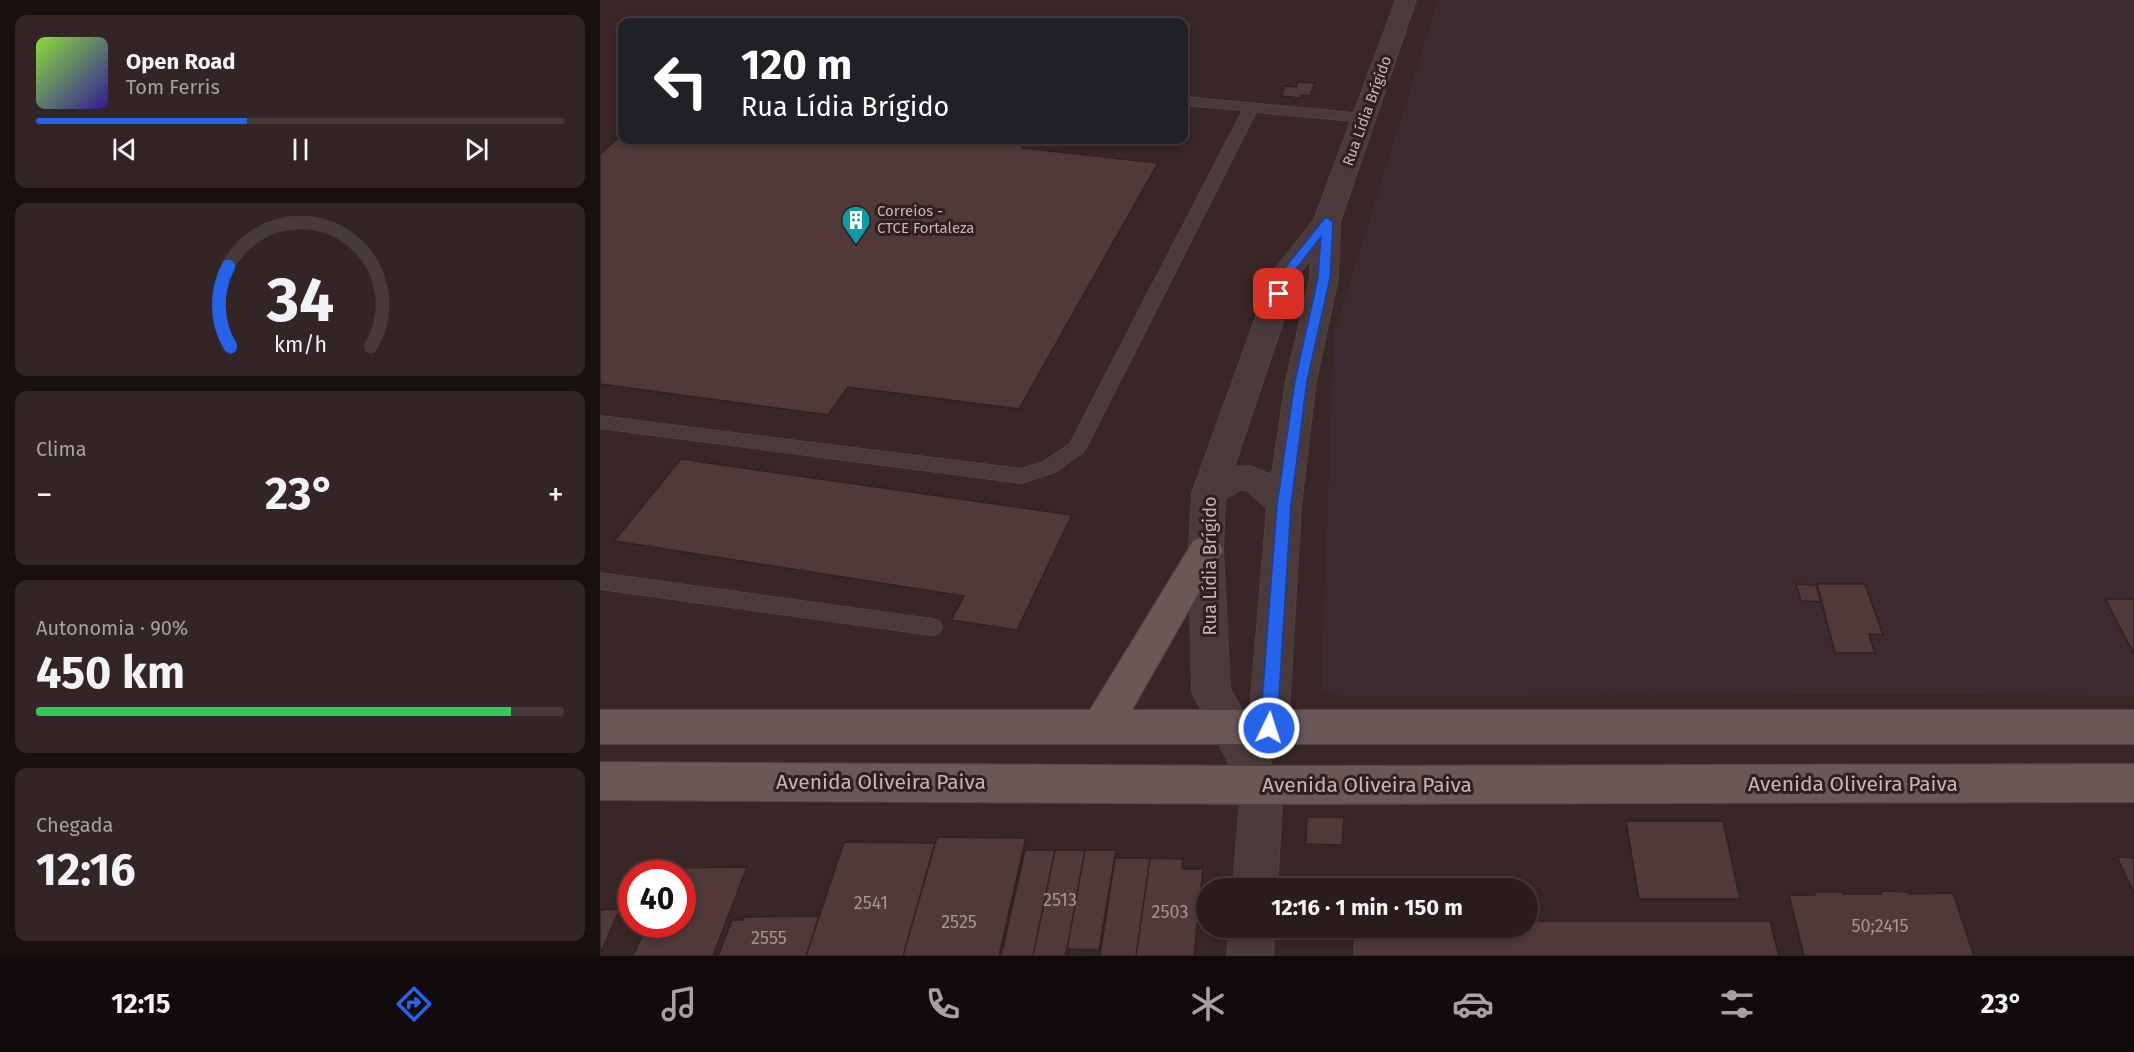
<!DOCTYPE html>
<html lang="pt">
<head>
<meta charset="utf-8">
<style>
  body { margin:0; font-family:"Fira Sans",sans-serif; background:#332525; color:#f1f3f6; height:100vh; display:flex; flex-direction:column; font-size:22px; white-space:nowrap }
  * { box-sizing:border-box; margin:0 }
  p { font-size:20px; color:#a6a1a3 }
  .icon { flex:none; width:33px; height:33px; fill:none; stroke:currentColor; stroke-width:2; stroke-linecap:round; stroke-linejoin:round }
  .map { position:relative; flex:1; overflow:hidden }
  .panel { display:flex; flex-direction:column; gap:15px; padding:15px; background:#180f0f; width:600px }
  .panel>* { flex:none }
  .hud { position:absolute; left:18px; top:18px; width:570px; height:126px; border-radius:12px; box-shadow:0 3px 9px #0003,0 0 0 2px #473a3b; background:#202124; color:#fff; overflow:hidden }
  .speed { position:absolute; left:18px; top:860px; display:flex; gap:12px; font-size:30px; font-weight:700; text-align:center }
  .speed>* { display:grid; place-content:center; width:78px; height:78px; border-radius:50%; background:#2b1c1c; box-shadow:0 3px 9px #0003,0 0 0 2px #473a3b; line-height:1 }
  .speed .limit { border:9px solid #d22; background:#fff; color:#111 }
  .pin { position:absolute; display:grid; place-items:center; width:51px; height:51px; color:#fff; margin:-26px; border-radius:12px; box-shadow:0 3px 9px #0006 }
  .me { position:absolute; width:66px; margin:-33px; rotate:4deg; stroke-linejoin:round; filter:drop-shadow(0 0 4px #0008) }
  .turn { display:flex; align-items:center; gap:21px; height:126px; padding:0 24px; font-size:27px }
  .turn .icon { width:78px; height:78px; stroke-width:2.5 }
  .turn b { display:block; font-size:42px; line-height:51px }
  .big { font-size:45px; font-weight:700; line-height:1.1 }
  .panel .tile { flex:1; display:flex; flex-direction:column; justify-content:center; gap:9px; min-width:0; padding:0 21px; border-radius:12px; background:#332525 }
  .panel .dial { align-items:center; gap:0 }
  .dial svg { height:156px; overflow:visible; fill:none; stroke:#473a3b; stroke-width:7; stroke-linecap:round; text-anchor:middle }
  .dial text { fill:#f1f3f6; stroke:none }
  .song { display:flex; align-items:center; gap:18px }
  .cover { width:72px; height:72px; border-radius:9px; background:linear-gradient(135deg,hsl(90 70% 55%),hsl(250 70% 35%)) }
  .played { height:6px; border-radius:3px; background:linear-gradient(90deg,#2563eb 40%,#473a3b 40%) }
  .keys { display:flex; justify-content:space-around; direction:ltr }
  .heat { display:flex; justify-content:space-between; align-items:center; font-size:33px; direction:ltr }
  .charge { height:9px; border-radius:4px; background:linear-gradient(90deg,#34c759 90%,#473a3b 0) }
  .trip { position:absolute; left:596px; top:878px; width:342px; height:60px; border-radius:30px; background:#2b1c1c; box-shadow:0 3px 9px #0003,0 0 0 2px #473a3b; font-weight:700; line-height:60px; text-align:center }
  .dock { display:flex; height:96px; justify-content:space-around; align-items:center; background:#110b0b; color:#a6a1a3 }
  .dock .icon { width:42px; height:42px }
  .dock .selected { color:#2563eb }
  .dock b { font-size:27px; color:#f1f3f6 }
  main { display:flex; flex:1; min-height:0 }
  .map>svg:first-child { display:block }
</style>
</head>
<body>
<main>
<section class="panel">
<div class="tile">
<div class="song"><i class="cover"></i><div><b>Open Road</b><p>Tom Ferris</p></div></div>
<div class="played"></div>
<div class="keys"><svg class="icon" aria-label="previous" viewBox="0 0 24 24"><path d="M18 5L8 12l10 7zM5 5v14"/></svg><svg class="icon" aria-label="pause" viewBox="0 0 24 24"><path d="M8 5v14M16 5v14"/></svg><svg class="icon" aria-label="next" viewBox="0 0 24 24"><path d="M6 5l10 7-10 7zM19 5v14"/></svg></div>
</div>
<div class="tile dial"><svg viewBox="0 0 100 80">
<path d="M14 69A42 42 0 1 1 86 69"/>
<path d="M14 69A42 42 0 0 1 13 28" stroke="#2563eb"/>
<text x="50" y="56" font-size="32" font-weight="700">34</text>
<text x="50" y="72" font-size="11">km/h</text>
</svg></div>
<div class="tile"><p>Clima</p>
<div class="heat"><a>−</a><b class="big">23°</b><a>+</a></div>
</div>
<div class="tile"><p>Autonomia · 90%</p><b class="big">450 km</b><div class="charge"></div></div>
<div class="tile"><p>Chegada</p><b class="big">12:16</b></div>
</section>
<div class="map">
<svg width="1534" height="956" viewBox="0 0 1534 956">
  <rect width="100%" height="100%" fill="#392626"/>
  <!-- green -->
  <path fill="#3d2b32" d="M 838,0 L 1534,0 L 1534,696 L 1344,694 L 741,696 L 721,689 L 734,333 Z"/>
  <!-- building -->
  <path fill="#503938" stroke="#312120" stroke-width="1.5" d="M 698,82 L 715,83 L 710,96 L 702,95 L 700,98 L 681,96 L 685,86 L 696,87 Z
    M 22,135 L 22,140 L 428,140 L 422,148 L 558,163 L 419,409 L 248,387 L 228,415 L 0,384 L 0,154 Z
    M 81,459 L 199,476 L 472,515 L 417,630 L 351,620 L 364,596 L 14,541 Z
    M 1196,584 L 1216,585 L 1221,602 L 1201,601 Z
    M 1217,584 L 1265,584 L 1283,635 L 1269,634 L 1275,653 L 1235,653 Z
    M 1505,599 L 1534,599 L 1534,654 Z
    M 707,817 L 744,817 L 742,845 L 706,844 Z
    M 1026,821 L 1123,821 L 1140,899 L 1039,899 Z
    M 337,837 L 426,838 L 399,956 L 303,956 Z
    M 244,842 L 335,843 L 303,956 L 206,956 Z
    M 425,850 L 455,850 L 433,956 L 401,956 Z
    M 455,850 L 485,850 L 467,949 L 465,956 L 433,956 Z
    M 485,850 L 516,850 L 499,950 L 467,949 Z
    M 1517,857 L 1534,858 L 1534,893 Z
    M 515,858 L 550,858 L 536,956 L 479,956 L 500,955 Z
    M 550,858 L 583,859 L 582,869 L 603,869 L 594,956 L 536,956 Z
    M 147,867 L 113,956 L 33,956 L 47,924 L 82,924 L 82,873 L 68,873 L 70,868 Z
    M 1281,891 L 1309,892 L 1309,894 L 1353,893 L 1374,956 L 1204,956 L 1189,895 L 1215,895 L 1214,892 L 1241,892 L 1243,894 L 1281,894 Z
    M 20,909 L 0,954 L 0,910 Z
    M 219,916 L 206,956 L 118,956 L 132,920 L 143,920 L 144,917 Z
    M 927,921 L 1170,921 L 1179,956 L 752,956 L 753,927 L 927,927 Z"/>
  <g fill="none" stroke-linecap="round" stroke-linejoin="round">
    <!-- service casing -->
    <g stroke="#534342" stroke-width="2">
      <path id="service" d="M 584,97 L 764,114 L 770,118 L 764,122 L 656,112 L 486,448 L 483,452 L 455,472 L 421,483 L 0,428 L 0,416 L 421,469 L 443,462 L 470,444 L 643,110 L 584,105 Z
        M 0,573 L 332,619 L 339,621 L 342,627 L 339,633 L 332,635 L 0,589 Z"/>
    </g>
    <!-- tertiary casing -->
    <g stroke="#534342" stroke-width="2">
      <path id="tertiary" d="M 796,0 L 816,0 L 740,222 L 738,278 L 716,381 L 701,505 L 688,728 L 682,740 L 668,745 L 660,743 L 683,785 L 677,888 L 633,888 L 641,787 L 592,691 L 589,550 L 592,493 L 672,273 L 714,220 ZM 711,259 L 710,278 L 686,381 L 672,475 L 650,466 L 634,467 L 699,274 ZM 640,490 L 646,490 L 667,508 L 649,722 L 630,689 L 623,550 L 625,499 Z
        M 630,927 L 674,927 L 673,956 L 627,956 Z"/>
    </g>
    <!-- primary casing -->
    <g stroke="#534342" stroke-width="2">
      <path id="primary" d="M 606,536 L 618,540 L 623,550 L 532,710 L 1534,710 L 1534,744 L 0,744 L 0,710 L 490,710 L 594,540 Z
        M 0,762 L 662,766 L 1534,764 L 1534,802 L 662,804 L 0,800 Z"/>
    </g>
    <!-- service -->
    <use href="#service" fill="#4a3a39" fill-rule="evenodd"/>
    <!-- tertiary -->
    <use href="#tertiary" fill="#4a3a39" fill-rule="evenodd"/>
    <!-- primary -->
    <use href="#primary" fill="#6a5857" fill-rule="evenodd"/>
  </g>
  <!-- route -->
  <path fill="#2563eb" stroke="#184099" stroke-width="1.5" d="M 727,218 L 733,222 L 730,278 L 707,381 L 691,505 L 677,728 L 674,733 L 669,735 L 663,733 L 660,728 L 677,505 L 695,381 L 718,278 L 721,237 L 692,274 L 683,297 L 675,297 L 673,294 L 681,273 L 724,219 Z"/>
  <!-- icons -->
  <defs>
    <g id="building-pin" transform="scale(1.5)"><path d="M0 17L-7.5 6A9.5 9.5 0 1 1 7.5 6Z" fill="#0f9aa8" stroke="#2f1f1e"/><path d="M-4-6H4V6H1V3H-1V6H-4ZM-2.5-4.3h1.7v1.8h-1.7ZM.8-4.3h1.7v1.8H.8ZM-2.5-1h1.7V.8h-1.7ZM.8-1h1.7V.8H.8Z" fill="#fff"/></g>
  </defs>
  <g fill-rule="evenodd">
    <use href="#building-pin" x="256" y="220"/>
  </g>
  <g text-anchor="middle" dominant-baseline="central" stroke-width="6" stroke-linejoin="round" paint-order="stroke">
    <!-- far-street labels -->
    <g font-size="15" fill="#c5b6b5" stroke="#2f1f1e">
      <text transform="translate(767 111) rotate(-70)">Rua Lídia Brígido</text>
    </g>
    <!-- far-poi labels -->
    <g font-size="15" fill="#c5b6b5" stroke="#2f1f1e" text-anchor="start">
      <text x="277" y="211">Correios -<tspan x="277" dy="17">CTCE Fortaleza</tspan></text>
    </g>
    <!-- street labels -->
    <g font-size="18" fill="#c5b6b5" stroke="#2f1f1e">
      <text transform="translate(610 566) rotate(-90)">Rua Lídia Brígido</text>
    </g>
    <!-- near-number labels -->
    <g font-size="18" fill="#a69594">
      <text x="460" y="900">2513</text>
      <text x="271" y="903">2541</text>
      <text x="570" y="912">2503</text>
      <text x="359" y="922">2525</text>
      <text x="1280" y="926">50;2415</text>
      <text x="169" y="938">2555</text>
    </g>
    <!-- near-street labels -->
    <g font-size="21" fill="#c5b6b5" stroke="#2f1f1e">
      <text x="281" y="782">Avenida Oliveira Paiva</text>
      <text x="1253" y="784">Avenida Oliveira Paiva</text>
      <text x="767" y="785">Avenida Oliveira Paiva</text>
    </g>
  </g>
</svg>
<div class="speed"><div class="limit">40</div></div>
<div class="pin" style="left:679px;top:294px;background:#d93025"><svg class="icon" aria-label="arrive" viewBox="0 0 24 24"><path d="M6 21V4h12l-3 4 3 4H6"/></svg></div>
<svg class="me" style="left:669px;top:728px" viewBox="-20 -20 40 40"><circle r="17" fill="#2563eb" stroke="#fff" stroke-width="3"/><path d="M0-11L8 9 0 5-8 9z" fill="#fff"/></svg>
<div class="trip">12:16 · 1 min · 150 m</div>
<div class="hud">
<div class="turn"><svg class="icon" aria-label="left" viewBox="0 0 24 24"><path d="M17 20v-9H6M10 6l-5 5 5 5"/></svg><div><b>120 m</b>Rua Lídia Brígido</div></div>
</div>
</div>
</main>
<nav class="dock">
<b>12:15</b>
<svg class="icon selected" aria-label="directions" viewBox="0 0 24 24"><path d="M12 3l9 9-9 9-9-9zM9 14v-3h6M13 9l2 2-2 2"/></svg>
<svg class="icon" aria-label="music" viewBox="0 0 24 24"><path d="M9 18V5l10-2v13"/><circle cx="6" cy="18" r="3"/><circle cx="16" cy="16" r="3"/></svg>
<svg class="icon" aria-label="phone" viewBox="0 0 24 24"><path d="M5 4h4l2 5-3 2q2 4 5 5l2-3 5 2v4C11 20 4 13 5 4z"/></svg>
<svg class="icon" aria-label="climate" viewBox="0 0 24 24"><path d="M12 3v18M4 7l16 10M4 17L20 7"/></svg>
<svg class="icon" aria-label="car" viewBox="0 0 24 24"><path d="M5 17H2v-5l4-1 3-4h7l3 4 3 1v5h-3M9 17h6M6 11h13"/><circle cx="7" cy="17" r="2"/><circle cx="17" cy="17" r="2"/></svg>
<svg class="icon" aria-label="filters" viewBox="0 0 24 24"><path d="M4 7h16M4 17h16"/><circle cx="9" cy="7" r="2"/><circle cx="15" cy="17" r="2"/></svg>
<b>23°</b>
</nav>
</body>
</html>
